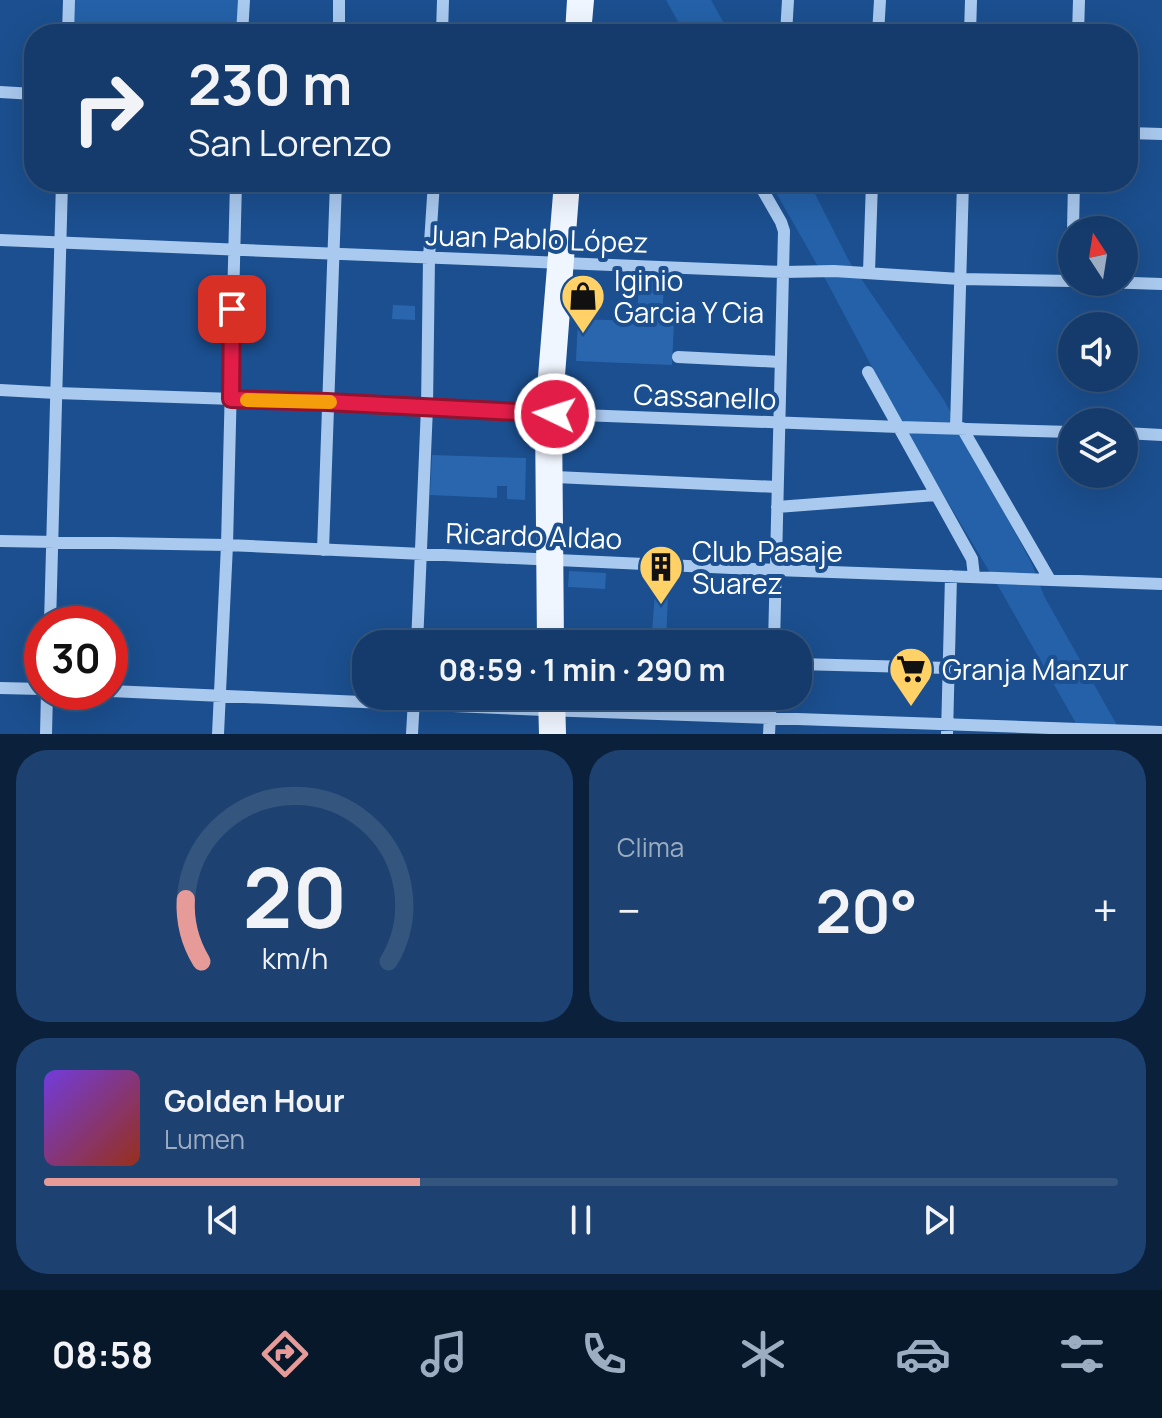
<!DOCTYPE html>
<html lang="es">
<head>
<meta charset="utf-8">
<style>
  body { margin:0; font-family:Manrope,sans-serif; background:#1d4271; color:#f1f3f6; height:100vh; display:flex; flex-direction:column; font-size:30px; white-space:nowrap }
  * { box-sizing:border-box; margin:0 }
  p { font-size:26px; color:#9dadc1 }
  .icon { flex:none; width:44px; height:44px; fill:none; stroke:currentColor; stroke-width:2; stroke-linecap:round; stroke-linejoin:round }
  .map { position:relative; height:734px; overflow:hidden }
  .panel { display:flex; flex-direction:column; gap:16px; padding:16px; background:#0b203b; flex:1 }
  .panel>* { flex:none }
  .banner { position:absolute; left:24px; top:24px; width:1114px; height:168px; border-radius:32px; box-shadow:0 8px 32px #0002,0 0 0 2px #33557e; background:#143b6b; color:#f1f3f6; overflow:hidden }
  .needle { width:52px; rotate:348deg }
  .buttons { position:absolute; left:1058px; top:216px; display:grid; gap:16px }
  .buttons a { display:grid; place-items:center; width:80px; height:80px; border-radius:50%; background:#143b6b; box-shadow:0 8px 32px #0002,0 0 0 2px #33557e; font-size:40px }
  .speed { position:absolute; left:24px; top:606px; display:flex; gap:16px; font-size:40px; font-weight:700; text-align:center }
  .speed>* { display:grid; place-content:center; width:104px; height:104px; border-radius:50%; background:#143b6b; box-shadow:0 8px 32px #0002,0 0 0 2px #33557e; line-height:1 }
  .speed .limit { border:12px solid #d22; background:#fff; color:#111 }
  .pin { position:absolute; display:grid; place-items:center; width:68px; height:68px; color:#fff; margin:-34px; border-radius:16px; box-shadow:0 4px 12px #0006 }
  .me { position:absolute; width:88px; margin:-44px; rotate:274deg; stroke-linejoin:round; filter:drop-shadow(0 0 6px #0008) }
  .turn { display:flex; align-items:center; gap:28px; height:168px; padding:0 32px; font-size:36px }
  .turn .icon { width:104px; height:104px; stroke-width:2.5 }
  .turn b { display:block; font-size:56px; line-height:68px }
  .big { font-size:60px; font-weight:700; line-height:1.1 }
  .panel .widget { flex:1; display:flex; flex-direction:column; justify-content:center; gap:12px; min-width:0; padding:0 28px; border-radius:32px; background:#1d4271 }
  .panel .dial { align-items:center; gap:0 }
  .dial svg { height:208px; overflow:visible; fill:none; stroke:#33557e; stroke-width:7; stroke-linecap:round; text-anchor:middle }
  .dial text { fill:#f1f3f6; stroke:none }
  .song { display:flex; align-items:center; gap:24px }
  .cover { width:96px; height:96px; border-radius:12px; background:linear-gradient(135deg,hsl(260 70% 55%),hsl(10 70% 35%)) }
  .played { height:8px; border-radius:4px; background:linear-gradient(90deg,#e69b98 35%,#33557e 35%) }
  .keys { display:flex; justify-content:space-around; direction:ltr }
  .heat { display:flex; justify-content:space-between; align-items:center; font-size:44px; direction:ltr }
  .panel .tiles { flex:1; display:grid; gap:16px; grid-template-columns:1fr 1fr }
  .widget:last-child { grid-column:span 2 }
  .trip { position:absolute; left:352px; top:630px; width:460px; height:80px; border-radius:32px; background:#143b6b; box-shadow:0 8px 32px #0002,0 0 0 2px #33557e; font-weight:700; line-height:80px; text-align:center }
  .menu { display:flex; height:128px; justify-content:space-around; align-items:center; background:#08182b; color:#9dadc1 }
  .menu .icon { width:56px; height:56px }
  .menu .current { color:#e69b98 }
  .menu b { font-size:36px; color:#f1f3f6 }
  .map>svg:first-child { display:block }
</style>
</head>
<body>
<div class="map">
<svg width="1162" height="734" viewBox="0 0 1162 734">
  <rect width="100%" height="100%" fill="#1b4f8f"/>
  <!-- green -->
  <path fill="#2461a8" d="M 69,0 L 244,0 L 242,34 L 68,34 Z
    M 666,0 L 711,0 L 730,34 L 685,34 Z
    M 770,182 L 809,182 L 849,261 L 944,400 L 1032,564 L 1044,596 L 1122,734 L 1082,734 L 1001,591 L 910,439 L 828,284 Z"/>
  <!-- building -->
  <path fill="#2a66ad" d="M 639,279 L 664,280 L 662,322 L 674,322 L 672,365 L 576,361 L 578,319 L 637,321 Z
    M 393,305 L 415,306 L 415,320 L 392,319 Z
    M 432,455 L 526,458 L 525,500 L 507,499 L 507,486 L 497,486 L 497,498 L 430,495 Z
    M 657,568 L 669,568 L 666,644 L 651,643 Z
    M 569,571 L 606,573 L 605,589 L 568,587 Z"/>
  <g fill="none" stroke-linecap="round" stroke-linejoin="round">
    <!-- minor -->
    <path stroke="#a9c9ee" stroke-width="12" d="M 68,34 L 69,0
      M 242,34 L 244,0
      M 339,34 L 339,0
      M 442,34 L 443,0
      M 786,34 L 788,0
      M 878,34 L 880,0
      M 970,34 L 971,0
      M 1078,34 L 1079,0
      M 0,92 L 34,94
      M 1128,133 L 1162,134
      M 758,182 L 781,222 L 784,231 L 774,644
      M 1073,230 L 1074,182
      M 0,240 L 783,272 L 834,271 L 960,279 L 1072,281
      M 869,272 L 872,182
      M 1102,282 L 1162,284
      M 678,357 L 780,362
      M 868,372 L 972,559 L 974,576
      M 0,390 L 56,393 L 327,402 L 555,414 L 899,427 L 1072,432
      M 956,428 L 963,182
      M 962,428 L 1050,580
      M 1124,433 L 1162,435
      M 555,477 L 777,487
      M 777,507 L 936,495
      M 0,541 L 227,545 L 776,570 L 1162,584
      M 323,550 L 336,182
      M 50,624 L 62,182
      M 417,644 L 427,407 L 429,258 L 434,182
      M 798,664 L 949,668
      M 0,688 L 42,689
      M 110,691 L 545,710 L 1162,732
      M 46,734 L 47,692
      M 218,734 L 227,545 L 236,182
      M 412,734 L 414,699
      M 769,734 L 771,696
      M 947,734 L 951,576"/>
    <!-- major -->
    <path stroke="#f0f6ff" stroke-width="14" d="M 572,34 L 574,0
      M 584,34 L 587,0
      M 544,644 L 542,413 L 561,182
      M 557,644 L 555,414 L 573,182
      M 545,696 L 546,734
      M 558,696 L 559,734"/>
  </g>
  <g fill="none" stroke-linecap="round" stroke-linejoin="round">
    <!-- route casing -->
    <g stroke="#92132f" stroke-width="20">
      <path id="route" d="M 232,309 L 231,399 L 327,402 L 555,414"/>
    </g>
    <!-- route -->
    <use href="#route" stroke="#e11d48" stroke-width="14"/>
    <!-- slow -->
    <path stroke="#f59e0b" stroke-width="14" d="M 247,400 L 330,402"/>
  </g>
  <!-- icons -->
  <defs>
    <g id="shop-pin" transform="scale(2.3)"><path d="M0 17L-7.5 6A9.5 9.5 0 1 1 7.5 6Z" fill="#ffd166" stroke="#1b4f8f"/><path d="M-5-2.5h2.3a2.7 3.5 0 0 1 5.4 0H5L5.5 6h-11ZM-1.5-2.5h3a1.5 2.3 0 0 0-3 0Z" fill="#111"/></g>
    <g id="building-pin" transform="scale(2.3)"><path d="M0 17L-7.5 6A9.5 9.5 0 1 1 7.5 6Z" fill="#ffd166" stroke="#1b4f8f"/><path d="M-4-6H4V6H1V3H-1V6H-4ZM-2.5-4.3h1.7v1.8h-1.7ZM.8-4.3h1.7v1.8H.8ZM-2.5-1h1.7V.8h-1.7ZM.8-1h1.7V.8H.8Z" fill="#111"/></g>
    <g id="supermarket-pin" transform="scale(2.3)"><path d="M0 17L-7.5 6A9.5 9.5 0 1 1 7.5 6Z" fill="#ffd166" stroke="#1b4f8f"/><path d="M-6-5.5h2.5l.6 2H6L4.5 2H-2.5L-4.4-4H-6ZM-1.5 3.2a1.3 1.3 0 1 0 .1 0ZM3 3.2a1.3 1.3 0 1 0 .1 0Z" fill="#111"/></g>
  </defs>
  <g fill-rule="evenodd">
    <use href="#shop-pin" x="583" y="296"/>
    <use href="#building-pin" x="661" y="567"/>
    <use href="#supermarket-pin" x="911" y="669"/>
  </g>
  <g text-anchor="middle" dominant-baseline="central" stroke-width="8" stroke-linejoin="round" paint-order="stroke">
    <!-- street labels -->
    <g font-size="28" fill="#fff" stroke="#1b4f8f">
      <text transform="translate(537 238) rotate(2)">Juan Pablo López</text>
      <text transform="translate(705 396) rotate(2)">Cassanello</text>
      <text transform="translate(534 535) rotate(2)">Ricardo Aldao</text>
    </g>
    <!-- poi labels -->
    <g font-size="28" fill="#fff" stroke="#1b4f8f" text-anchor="start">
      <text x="614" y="280">Iginio<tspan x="614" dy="32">Garcia Y Cia</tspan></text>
      <text x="692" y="551">Club Pasaje<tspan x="692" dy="32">Suarez</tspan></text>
      <text x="942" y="669">Granja Manzur</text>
    </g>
  </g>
</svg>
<div class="buttons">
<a><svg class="needle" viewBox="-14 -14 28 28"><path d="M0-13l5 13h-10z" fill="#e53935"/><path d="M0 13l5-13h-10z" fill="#9dadc1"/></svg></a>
<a><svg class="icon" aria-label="sound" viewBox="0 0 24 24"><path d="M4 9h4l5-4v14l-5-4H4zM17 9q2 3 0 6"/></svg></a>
<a><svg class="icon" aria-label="layers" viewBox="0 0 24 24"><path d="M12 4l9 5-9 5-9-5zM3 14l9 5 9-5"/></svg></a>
</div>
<div class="speed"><div class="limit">30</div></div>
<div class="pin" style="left:232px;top:309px;background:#d93025"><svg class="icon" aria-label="arrive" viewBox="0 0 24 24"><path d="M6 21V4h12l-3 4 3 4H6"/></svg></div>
<svg class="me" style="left:555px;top:414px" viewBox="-20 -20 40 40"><circle r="17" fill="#e11d48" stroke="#fff" stroke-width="3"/><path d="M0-11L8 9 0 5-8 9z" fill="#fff"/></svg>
<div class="trip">08:59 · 1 min · 290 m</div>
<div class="banner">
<div class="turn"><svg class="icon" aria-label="right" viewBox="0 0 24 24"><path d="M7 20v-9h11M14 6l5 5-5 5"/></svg><div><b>230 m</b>San Lorenzo</div></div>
</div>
</div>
<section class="panel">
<div class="tiles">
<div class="widget dial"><svg viewBox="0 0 100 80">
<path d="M14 69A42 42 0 1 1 86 69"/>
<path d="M14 69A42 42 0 0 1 8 45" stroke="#e69b98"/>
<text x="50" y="56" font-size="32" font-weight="700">20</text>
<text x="50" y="72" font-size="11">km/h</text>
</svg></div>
<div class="widget"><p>Clima</p>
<div class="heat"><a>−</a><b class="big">20°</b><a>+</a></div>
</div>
<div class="widget">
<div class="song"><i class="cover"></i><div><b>Golden Hour</b><p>Lumen</p></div></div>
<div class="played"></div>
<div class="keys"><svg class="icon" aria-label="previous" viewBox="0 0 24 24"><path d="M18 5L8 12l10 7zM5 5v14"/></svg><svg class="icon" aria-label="pause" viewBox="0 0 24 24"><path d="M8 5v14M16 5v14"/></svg><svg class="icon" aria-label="next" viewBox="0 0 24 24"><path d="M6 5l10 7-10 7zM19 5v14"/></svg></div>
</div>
</div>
</section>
<nav class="menu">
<b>08:58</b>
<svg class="icon current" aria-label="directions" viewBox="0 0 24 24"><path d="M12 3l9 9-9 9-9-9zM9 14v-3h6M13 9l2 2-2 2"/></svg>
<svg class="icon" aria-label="music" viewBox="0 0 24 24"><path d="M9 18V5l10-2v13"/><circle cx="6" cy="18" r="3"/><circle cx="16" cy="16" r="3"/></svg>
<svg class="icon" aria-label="phone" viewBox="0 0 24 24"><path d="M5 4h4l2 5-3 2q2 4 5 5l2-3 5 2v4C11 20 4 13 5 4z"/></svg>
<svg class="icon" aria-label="climate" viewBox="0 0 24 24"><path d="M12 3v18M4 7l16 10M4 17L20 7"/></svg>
<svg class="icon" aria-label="car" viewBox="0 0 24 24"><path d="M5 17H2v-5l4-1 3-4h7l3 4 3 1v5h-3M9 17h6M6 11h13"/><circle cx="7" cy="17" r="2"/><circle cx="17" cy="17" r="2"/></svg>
<svg class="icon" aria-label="filters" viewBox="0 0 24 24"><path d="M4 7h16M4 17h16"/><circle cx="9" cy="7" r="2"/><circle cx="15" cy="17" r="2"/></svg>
</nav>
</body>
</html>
